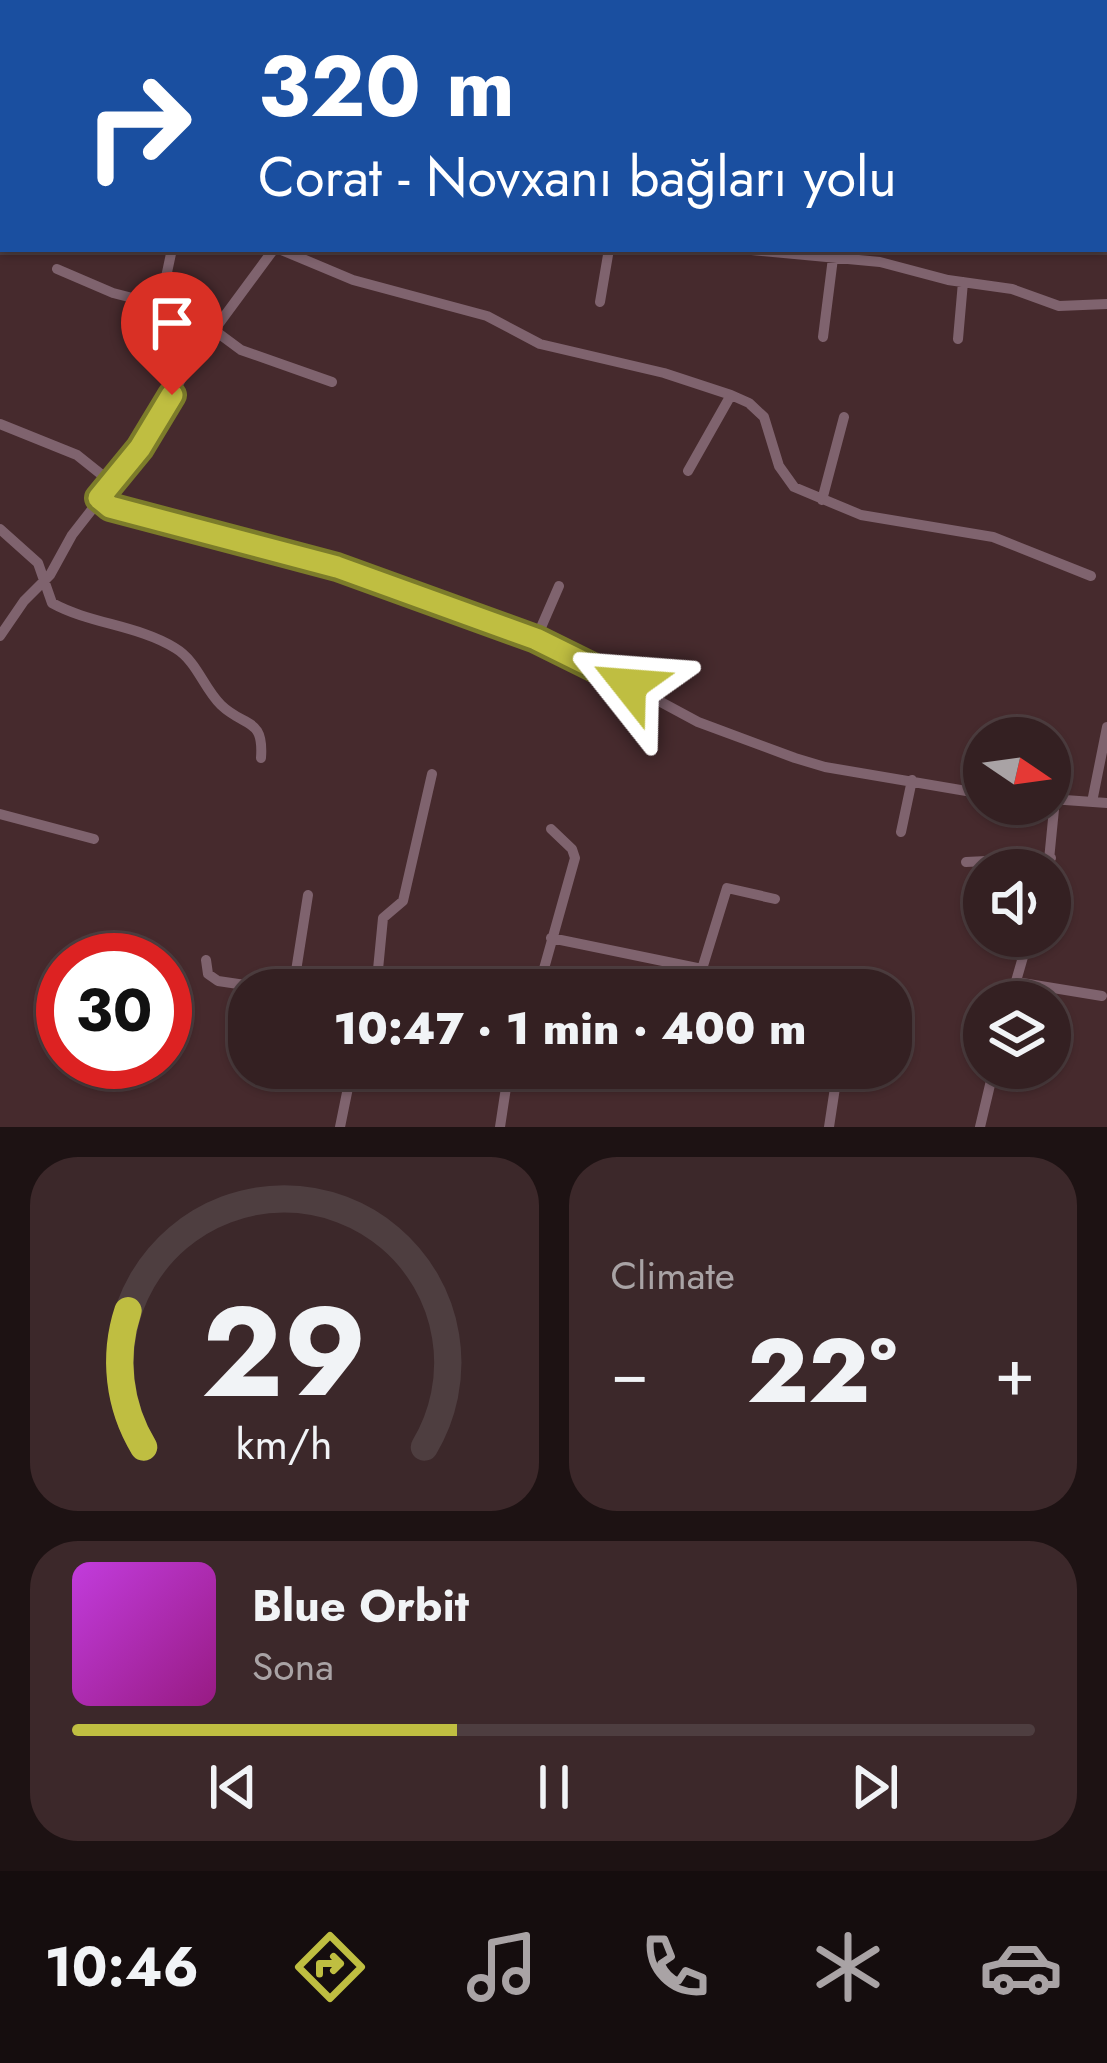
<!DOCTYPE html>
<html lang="en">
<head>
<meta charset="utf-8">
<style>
  body { margin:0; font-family:Jost,sans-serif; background:#3c282a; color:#f1f3f6; height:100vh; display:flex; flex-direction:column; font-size:45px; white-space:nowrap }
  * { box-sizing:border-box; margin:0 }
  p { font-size:39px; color:#a9a3a5 }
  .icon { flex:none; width:66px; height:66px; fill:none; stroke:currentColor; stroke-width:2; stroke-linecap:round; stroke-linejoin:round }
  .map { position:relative; height:1127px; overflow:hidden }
  .drawer { display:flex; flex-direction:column; gap:30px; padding:30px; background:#1d1213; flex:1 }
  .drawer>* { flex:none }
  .top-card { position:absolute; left:0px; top:0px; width:1107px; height:252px; box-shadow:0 3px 9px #0004,0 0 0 3px #4e3e40; background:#1a4fa0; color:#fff; overflow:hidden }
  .needle { width:78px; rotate:103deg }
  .buttons { position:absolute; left:963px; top:717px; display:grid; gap:24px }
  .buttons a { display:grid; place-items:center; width:108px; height:108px; border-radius:50%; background:#342022; box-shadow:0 3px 9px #0004,0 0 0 3px #4e3e40; font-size:60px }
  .speed { position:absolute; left:36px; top:933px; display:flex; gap:24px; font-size:60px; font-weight:700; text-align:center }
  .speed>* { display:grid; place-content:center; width:156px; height:156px; border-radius:50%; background:#342022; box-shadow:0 3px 9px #0004,0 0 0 3px #4e3e40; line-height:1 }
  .speed .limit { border:18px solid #d22; background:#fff; color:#111 }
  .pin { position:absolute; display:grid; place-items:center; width:102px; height:102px; color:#fff; margin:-123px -51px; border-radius:50% 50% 50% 0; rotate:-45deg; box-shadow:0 0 12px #0007 }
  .pin .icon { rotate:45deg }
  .me { position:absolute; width:132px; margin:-66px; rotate:298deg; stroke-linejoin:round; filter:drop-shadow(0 0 9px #0008) }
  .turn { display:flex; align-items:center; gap:42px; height:252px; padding:0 60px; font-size:54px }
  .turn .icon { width:156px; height:156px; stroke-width:2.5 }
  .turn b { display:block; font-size:84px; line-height:102px }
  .big { font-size:90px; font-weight:800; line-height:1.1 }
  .drawer .card { flex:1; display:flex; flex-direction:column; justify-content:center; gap:18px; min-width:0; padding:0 42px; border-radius:48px; background:#3c282a }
  .drawer .dial { align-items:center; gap:0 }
  .dial svg { height:312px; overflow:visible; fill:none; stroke:#4e3e40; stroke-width:7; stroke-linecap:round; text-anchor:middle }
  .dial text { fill:#f1f3f6; stroke:none }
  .song { display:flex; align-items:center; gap:36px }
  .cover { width:144px; height:144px; border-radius:18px; background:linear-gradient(135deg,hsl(290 70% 55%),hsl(310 70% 35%)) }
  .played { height:12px; border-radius:6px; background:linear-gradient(90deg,#bfbe41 40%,#4e3e40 40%) }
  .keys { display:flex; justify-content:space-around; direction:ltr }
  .heat { display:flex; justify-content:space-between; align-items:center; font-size:66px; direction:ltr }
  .drawer .tiles { flex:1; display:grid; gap:30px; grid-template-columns:1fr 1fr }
  .card:last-child { grid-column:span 2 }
  .trip { position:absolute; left:228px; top:969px; width:684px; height:120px; border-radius:48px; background:#342022; box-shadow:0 3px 9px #0004,0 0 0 3px #4e3e40; font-weight:800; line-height:120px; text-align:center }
  .menu { display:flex; height:192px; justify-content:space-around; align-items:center; background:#150d0e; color:#a9a3a5 }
  .menu .icon { width:84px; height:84px }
  .menu .selected { color:#bfbe41 }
  .menu b { font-size:54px; color:#f1f3f6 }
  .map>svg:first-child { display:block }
</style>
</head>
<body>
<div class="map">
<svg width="1107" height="1127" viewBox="0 0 1107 1127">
  <rect width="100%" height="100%" fill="#462a2d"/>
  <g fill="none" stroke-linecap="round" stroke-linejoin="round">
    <!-- minor -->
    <path stroke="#7f636e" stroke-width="10" d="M 703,0 L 703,3
      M 108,3 L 109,0
      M 464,3 L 466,0
      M 0,75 L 3,75
      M 1104,125 L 1107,126
      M 0,136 L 1,137
      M 279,249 L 353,280 L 487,316 L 540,344 L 664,373 L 731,395 L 749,403 L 764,417 L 779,466 L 794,487 L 861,515 L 993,537 L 1091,576
      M 741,249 L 880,262 L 948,280 L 1012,289 L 1059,306 L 1107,304
      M 57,269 L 113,293 L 191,313 L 241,350 L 332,382
      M 600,302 L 609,249
      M 160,305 L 172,249
      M 823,337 L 833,258
      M 958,339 L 963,282
      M 0,424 L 77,455 L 112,483
      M 688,471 L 731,395
      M 99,498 L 132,516 L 337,567 L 495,623 L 568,652 L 698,722 L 795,758 L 825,767 L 984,794
      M 822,500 L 844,417
      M 0,529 L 38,563 L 52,603 C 90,624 138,625 175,648 C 197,661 203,687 221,705 C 245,728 264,717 261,758
      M 0,636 L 24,601 L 50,575 L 72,535 L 140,448 L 195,356 L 274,249
      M 536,639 L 559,586
      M 1051,799 L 1107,803
      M 1092,802 L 1107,727
      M 0,814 L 94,839
      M 901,832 L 912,780
      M 966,862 L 1051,858
      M 1048,870 L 1055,799
      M 551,938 L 702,969 L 756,990
      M 206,960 L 208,974 L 218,981 L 279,990
      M 702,969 L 727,888 L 775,899
      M 1016,982 L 1102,996
      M 293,990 L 308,895
      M 376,990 L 383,918 L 403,901 L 432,774
      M 538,990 L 575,858 L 572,849 L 551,829
      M 859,990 L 862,981
      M 1010,1002 L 1029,936
      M 340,1127 L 352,1068
      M 500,1127 L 509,1068
      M 829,1127 L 838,1068
      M 980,1127 L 994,1068"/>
  </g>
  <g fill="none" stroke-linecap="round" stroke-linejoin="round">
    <!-- route casing -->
    <g stroke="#7c7c2a" stroke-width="30">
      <path id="route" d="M 172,395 L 140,448 L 99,498 L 110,507 L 337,567 L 536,639 L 629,685"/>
    </g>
    <!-- route -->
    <use href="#route" stroke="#bfbe41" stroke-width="21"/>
  </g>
</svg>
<div class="buttons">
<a><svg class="needle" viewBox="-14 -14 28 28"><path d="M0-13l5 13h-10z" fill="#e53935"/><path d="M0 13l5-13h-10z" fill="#a9a3a5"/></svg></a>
<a><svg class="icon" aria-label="sound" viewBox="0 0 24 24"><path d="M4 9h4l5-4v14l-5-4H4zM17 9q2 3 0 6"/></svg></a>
<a><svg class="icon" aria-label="layers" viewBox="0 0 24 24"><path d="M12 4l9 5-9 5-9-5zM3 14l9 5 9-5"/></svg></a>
</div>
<div class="speed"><div class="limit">30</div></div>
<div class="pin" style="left:172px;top:395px;background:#d93025"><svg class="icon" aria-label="arrive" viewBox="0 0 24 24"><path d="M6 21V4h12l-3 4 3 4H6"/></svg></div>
<svg class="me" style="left:629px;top:685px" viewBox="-20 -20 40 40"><path d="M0-17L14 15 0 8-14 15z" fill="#bfbe41" stroke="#fff" stroke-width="4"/></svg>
<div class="trip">10:47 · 1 min · 400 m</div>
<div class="top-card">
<div class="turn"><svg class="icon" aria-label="right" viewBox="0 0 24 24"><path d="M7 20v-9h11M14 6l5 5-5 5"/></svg><div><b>320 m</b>Corat - Novxanı bağları yolu</div></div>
</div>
</div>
<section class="drawer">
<div class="tiles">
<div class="card dial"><svg viewBox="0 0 100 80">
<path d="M14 69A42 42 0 1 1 86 69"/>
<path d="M14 69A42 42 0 0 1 10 34" stroke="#bfbe41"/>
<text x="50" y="56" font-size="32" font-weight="700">29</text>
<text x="50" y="72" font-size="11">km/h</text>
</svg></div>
<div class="card"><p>Climate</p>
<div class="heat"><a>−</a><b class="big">22°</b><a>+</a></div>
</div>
<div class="card">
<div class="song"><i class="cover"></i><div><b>Blue Orbit</b><p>Sona</p></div></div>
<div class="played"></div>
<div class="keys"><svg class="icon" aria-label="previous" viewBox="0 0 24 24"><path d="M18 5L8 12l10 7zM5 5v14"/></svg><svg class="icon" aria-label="pause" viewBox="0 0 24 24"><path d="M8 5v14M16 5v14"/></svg><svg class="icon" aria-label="next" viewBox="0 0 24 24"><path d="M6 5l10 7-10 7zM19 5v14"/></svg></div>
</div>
</div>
</section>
<nav class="menu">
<b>10:46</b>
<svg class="icon selected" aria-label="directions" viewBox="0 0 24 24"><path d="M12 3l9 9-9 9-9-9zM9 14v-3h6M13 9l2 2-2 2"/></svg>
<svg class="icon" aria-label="music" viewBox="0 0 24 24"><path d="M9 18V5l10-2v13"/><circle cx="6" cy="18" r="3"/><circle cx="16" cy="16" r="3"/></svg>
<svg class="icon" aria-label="phone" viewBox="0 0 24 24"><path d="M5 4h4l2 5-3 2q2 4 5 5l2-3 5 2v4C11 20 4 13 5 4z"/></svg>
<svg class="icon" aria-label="climate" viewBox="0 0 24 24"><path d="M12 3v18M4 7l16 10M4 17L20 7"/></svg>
<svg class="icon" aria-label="car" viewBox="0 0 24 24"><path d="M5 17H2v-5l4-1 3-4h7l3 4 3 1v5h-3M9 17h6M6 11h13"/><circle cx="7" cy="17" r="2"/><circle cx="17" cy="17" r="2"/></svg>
</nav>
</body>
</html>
